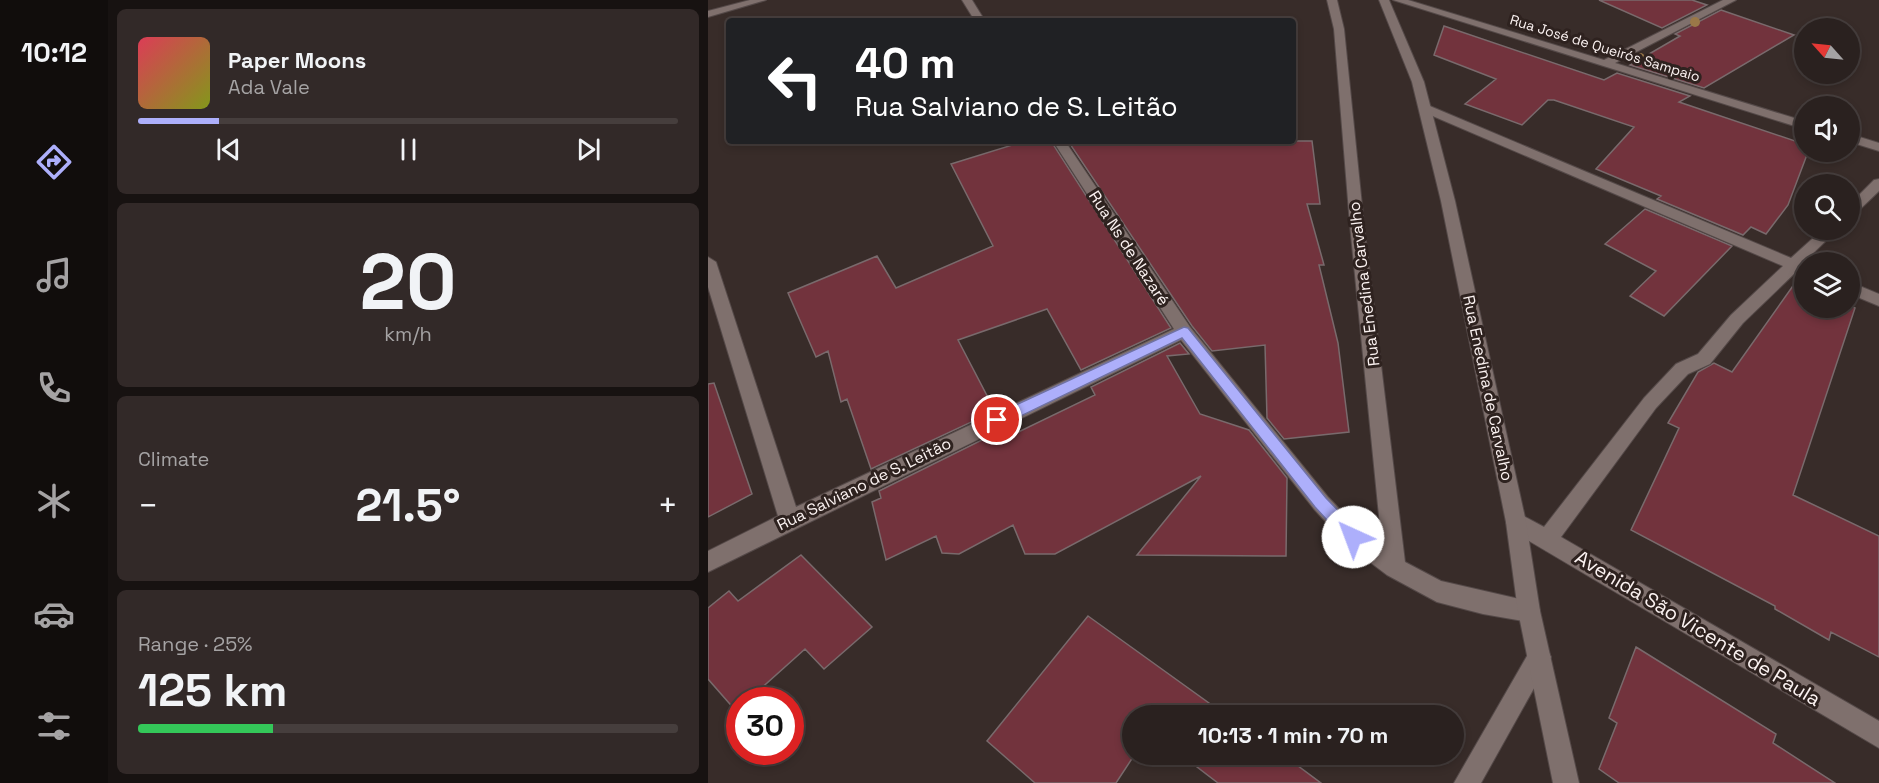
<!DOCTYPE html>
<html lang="en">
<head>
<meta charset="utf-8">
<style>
  body { margin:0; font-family:"Space Grotesk",sans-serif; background:#322928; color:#f1f3f6; height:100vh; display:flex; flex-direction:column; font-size:22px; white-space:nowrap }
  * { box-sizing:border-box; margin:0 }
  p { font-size:20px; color:#a5a3a4 }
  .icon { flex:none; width:33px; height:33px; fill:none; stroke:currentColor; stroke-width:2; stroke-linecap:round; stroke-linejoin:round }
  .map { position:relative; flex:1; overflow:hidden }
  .drawer { display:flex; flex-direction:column; gap:9px; padding:9px; background:#171211; width:600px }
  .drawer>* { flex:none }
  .guide { position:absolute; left:18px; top:18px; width:570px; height:126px; border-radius:6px; box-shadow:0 3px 9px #0003,0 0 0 2px #463e3d; background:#202124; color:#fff; overflow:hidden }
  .needle { width:39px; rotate:297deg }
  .buttons { position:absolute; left:1086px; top:18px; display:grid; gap:12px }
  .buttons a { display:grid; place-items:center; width:66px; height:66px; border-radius:50%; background:#2a211f; box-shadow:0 3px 9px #0003,0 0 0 2px #463e3d; font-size:30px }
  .speed { position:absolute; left:18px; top:687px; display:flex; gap:12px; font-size:30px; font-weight:700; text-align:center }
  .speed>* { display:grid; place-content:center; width:78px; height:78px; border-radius:50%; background:#2a211f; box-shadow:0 3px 9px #0003,0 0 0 2px #463e3d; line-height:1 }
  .speed .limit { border:9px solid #d22; background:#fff; color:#111 }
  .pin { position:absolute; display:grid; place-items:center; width:51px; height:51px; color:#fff; margin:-26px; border:3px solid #fff; border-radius:50%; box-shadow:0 2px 6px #0007 }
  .me { position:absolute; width:66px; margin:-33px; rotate:317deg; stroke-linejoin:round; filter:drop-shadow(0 0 4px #0008) }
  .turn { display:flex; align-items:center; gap:21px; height:126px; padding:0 30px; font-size:27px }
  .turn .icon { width:78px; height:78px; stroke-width:2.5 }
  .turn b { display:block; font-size:42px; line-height:51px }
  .big { font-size:45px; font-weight:700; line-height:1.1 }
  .drawer .widget { flex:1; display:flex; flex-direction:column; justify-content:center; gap:9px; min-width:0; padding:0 21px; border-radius:9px; background:#322928 }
  .drawer .dial { align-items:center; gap:0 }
  .dial b { font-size:78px; line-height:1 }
  .song { display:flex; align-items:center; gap:18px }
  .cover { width:72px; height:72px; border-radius:9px; background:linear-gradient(135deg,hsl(350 70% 55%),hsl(70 70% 35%)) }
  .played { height:6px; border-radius:3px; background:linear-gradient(90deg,#adaffb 15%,#463e3d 15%) }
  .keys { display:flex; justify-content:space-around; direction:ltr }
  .heat { display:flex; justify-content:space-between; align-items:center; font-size:33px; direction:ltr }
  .charge { height:9px; border-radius:4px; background:linear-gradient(90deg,#34c759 25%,#463e3d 0) }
  .trip { position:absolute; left:414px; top:705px; width:342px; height:60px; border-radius:30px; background:#2a211f; box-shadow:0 3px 9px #0003,0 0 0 2px #463e3d; font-weight:700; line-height:60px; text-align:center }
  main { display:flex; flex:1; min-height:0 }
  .menu { display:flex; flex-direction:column; width:108px; justify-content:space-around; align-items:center; background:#110d0c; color:#a5a3a4 }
  .menu .icon { width:42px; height:42px }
  .menu .current { color:#adaffb }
  .menu b { font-size:27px; color:#f1f3f6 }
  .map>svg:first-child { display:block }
</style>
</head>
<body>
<main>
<nav class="menu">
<b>10:12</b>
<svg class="icon current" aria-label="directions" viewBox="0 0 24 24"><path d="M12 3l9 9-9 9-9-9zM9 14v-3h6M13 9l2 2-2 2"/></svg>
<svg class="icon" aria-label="music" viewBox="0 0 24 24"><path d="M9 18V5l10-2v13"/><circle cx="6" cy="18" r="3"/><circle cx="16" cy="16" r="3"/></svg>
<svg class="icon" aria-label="phone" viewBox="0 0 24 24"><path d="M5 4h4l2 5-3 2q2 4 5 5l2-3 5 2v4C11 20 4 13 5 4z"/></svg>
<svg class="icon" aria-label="climate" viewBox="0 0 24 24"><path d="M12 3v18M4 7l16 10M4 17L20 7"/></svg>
<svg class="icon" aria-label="car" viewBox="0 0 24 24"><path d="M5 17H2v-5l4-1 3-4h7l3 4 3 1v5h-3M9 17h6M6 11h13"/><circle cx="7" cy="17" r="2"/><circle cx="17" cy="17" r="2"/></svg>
<svg class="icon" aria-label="filters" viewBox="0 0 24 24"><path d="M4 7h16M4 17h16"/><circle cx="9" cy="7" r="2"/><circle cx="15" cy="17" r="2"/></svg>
</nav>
<section class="drawer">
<div class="widget">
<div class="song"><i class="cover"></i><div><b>Paper Moons</b><p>Ada Vale</p></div></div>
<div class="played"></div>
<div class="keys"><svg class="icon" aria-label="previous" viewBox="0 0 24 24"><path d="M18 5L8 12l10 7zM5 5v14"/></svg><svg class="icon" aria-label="pause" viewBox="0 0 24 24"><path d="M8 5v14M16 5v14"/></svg><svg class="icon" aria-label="next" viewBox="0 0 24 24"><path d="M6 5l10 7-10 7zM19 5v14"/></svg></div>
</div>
<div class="widget dial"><b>20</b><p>km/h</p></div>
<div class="widget"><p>Climate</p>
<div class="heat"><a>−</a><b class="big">21.5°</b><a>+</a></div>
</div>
<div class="widget"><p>Range · 25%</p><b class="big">125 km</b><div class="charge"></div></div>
</section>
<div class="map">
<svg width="1171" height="783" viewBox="0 0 1171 783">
  <rect width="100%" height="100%" fill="#382c29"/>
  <!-- building -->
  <path fill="#72333d" stroke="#796a6c" stroke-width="1.5" d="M 891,0 L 984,0 L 999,5 L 954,28 Z
    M 1013,10 L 1086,35 L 996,88 L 922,65 L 972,36 L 967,34 Z
    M 736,26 L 896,80 L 909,73 L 982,96 L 971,102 L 1096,144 L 1096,152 L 1100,152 L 1080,205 L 1058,234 L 1043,227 L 1035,235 L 949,199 L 953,196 L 888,169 L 926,127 L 846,100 L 840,100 L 814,125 L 757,104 L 788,79 L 726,55 Z
    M 317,141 L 343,141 L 463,328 L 373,370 L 339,309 L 250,340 L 287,411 L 163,469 L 139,399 L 133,402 L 120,351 L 108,357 L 80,293 L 169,256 L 188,288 L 285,246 L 243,164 Z
    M 360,141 L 604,141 L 612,204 L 599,204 L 616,265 L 611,265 L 630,343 L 641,432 L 576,439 L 559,418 L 557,345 L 504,351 L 484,326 Z
    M 937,209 L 1024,246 L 956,316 L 922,296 L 948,271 L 897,244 Z
    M 1087,283 L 1096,287 L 1096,308 L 1142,308 L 1142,306 L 1147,308 L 1085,495 L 1171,536 L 1171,657 L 1123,632 L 1121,640 L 1067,609 L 1067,606 L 923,530 L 971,428 L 960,423 L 990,372 L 1006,363 L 1024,372 Z
    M 472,343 L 481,354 L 459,356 L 492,414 L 541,430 L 579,478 L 578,556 L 429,555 L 493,476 L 347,554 L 317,554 L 305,525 L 251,554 L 234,553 L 228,536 L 178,560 L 164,502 L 173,498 L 171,491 L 296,429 L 300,437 L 387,395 L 383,387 Z
    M 6,383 L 44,494 L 0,517 L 0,384 Z
    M 93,555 L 164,627 L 116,669 L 97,649 L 40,700 L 32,700 L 32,708 L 28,711 L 0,679 L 0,608 L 21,591 L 30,601 Z
    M 380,616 L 519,716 L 424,716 L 424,754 L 427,754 L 408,783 L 327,783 L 279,741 Z
    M 928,647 L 1068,734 L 1065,743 L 1127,783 L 911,783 L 891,769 L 909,723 L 901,718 Z
    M 472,754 L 574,754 L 613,783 L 510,783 Z"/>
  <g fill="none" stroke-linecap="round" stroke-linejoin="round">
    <!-- street casing -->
    <g stroke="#544948" stroke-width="2">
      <path id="street" d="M 42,0 L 58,0 L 0,17 L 0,11 Z
        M 254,0 L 264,0 L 277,21 L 267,21 Z
        M 619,0 L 629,0 L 636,29 L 656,225 L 697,562 L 733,581 L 829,603 L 832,611 L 829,619 L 821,622 L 775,614 L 729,602 L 679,575 L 638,544 L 606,509 L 473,340 L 0,572 L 0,551 L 70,516 L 0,287 L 0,257 L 8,262 L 88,507 L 466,329 L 345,141 L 357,141 L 482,327 L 620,497 L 652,530 L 674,546 L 642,225 L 626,29 Z
        M 685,0 L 700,0 L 896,60 L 1015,0 L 1028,0 L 907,63 L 1096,121 L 1096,129 Z
        M 717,104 L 1083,258 L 1114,230 L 1129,230 L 1096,262 L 1096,274 L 1088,272 L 1035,323 L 1002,364 L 980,374 L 948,408 L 853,537 L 1171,721 L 1171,748 L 801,529 L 798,522 L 801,515 L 808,512 L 836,527 L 936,398 L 968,364 L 990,354 L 1023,315 L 1075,266 L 713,111 L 711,108 Z
        M 1142,134 L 1171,143 L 1171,151 L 1142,142 Z
        M 1171,179 L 1171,191 L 1147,214 L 1142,215 L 1142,204 L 1166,180 Z
        M 1142,282 L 1171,294 L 1171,306 L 1142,294 Z
        M 831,645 L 839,649 L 843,657 L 839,665 L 773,783 L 746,783 L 823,649 Z"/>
    </g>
    <!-- secondary casing -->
    <g stroke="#544948" stroke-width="2">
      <path id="secondary" d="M 671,0 L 681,0 L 716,82 L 747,201 L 818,522 L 832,611 L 871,783 L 845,783 L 810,611 L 798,522 L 733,201 L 704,82 Z"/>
    </g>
    <!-- street -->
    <use href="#street" fill="#7f706d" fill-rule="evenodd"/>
    <!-- secondary -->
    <use href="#secondary" fill="#7f706d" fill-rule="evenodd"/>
  </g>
  <!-- trees -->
  <g fill="#9a7848">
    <circle cx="987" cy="22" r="5"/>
    <circle cx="932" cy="58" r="5"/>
  </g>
  <!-- route -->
  <path fill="#adaffb" stroke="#7072a3" stroke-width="1.5" d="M 476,327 L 480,328 L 618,498 L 651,532 L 653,537 L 651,543 L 645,545 L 640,543 L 607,507 L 474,338 L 294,425 L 284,425 L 282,420 L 284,416 Z"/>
  <g text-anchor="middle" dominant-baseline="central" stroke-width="6" stroke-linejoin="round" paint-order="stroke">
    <!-- far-street labels -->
    <g font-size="14" fill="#fbf2f1" stroke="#2e221f">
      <text transform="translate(897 48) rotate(17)">Rua José de Queirós Sampaio</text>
    </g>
    <!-- street labels -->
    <g font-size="16" fill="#fbf2f1" stroke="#2e221f">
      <text transform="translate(421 248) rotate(57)">Rua Ns de Nazaré</text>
      <text transform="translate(656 284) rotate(-97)">Rua Enedina Carvalho</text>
      <text transform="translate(780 388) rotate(78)">Rua Enedina de Carvalho</text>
      <text transform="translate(156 484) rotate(-26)">Rua Salviano de S. Leitão</text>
    </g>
    <!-- near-street labels -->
    <g font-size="20" fill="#fbf2f1" stroke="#2e221f">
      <text transform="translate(990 628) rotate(31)">Avenida São Vicente de Paula</text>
    </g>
  </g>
</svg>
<div class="buttons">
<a><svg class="needle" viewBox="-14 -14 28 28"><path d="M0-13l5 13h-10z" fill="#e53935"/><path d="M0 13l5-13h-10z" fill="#a5a3a4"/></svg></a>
<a><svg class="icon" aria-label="sound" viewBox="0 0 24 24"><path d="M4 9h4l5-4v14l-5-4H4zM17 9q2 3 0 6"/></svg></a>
<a><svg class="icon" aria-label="search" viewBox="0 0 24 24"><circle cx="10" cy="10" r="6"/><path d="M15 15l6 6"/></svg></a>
<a><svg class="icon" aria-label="layers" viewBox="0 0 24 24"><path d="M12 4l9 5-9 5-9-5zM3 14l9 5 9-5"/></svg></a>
</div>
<div class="speed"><div class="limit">30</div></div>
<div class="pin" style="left:289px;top:420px;background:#d93025"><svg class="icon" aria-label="arrive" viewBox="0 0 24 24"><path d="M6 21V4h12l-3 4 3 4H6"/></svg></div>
<svg class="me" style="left:645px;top:537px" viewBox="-20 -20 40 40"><circle r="19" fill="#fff"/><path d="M0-13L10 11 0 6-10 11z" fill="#adaffb"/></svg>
<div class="trip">10:13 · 1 min · 70 m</div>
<div class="guide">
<div class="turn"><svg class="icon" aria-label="left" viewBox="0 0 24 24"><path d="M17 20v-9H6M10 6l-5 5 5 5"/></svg><div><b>40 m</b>Rua Salviano de S. Leitão</div></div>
</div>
</div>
</main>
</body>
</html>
